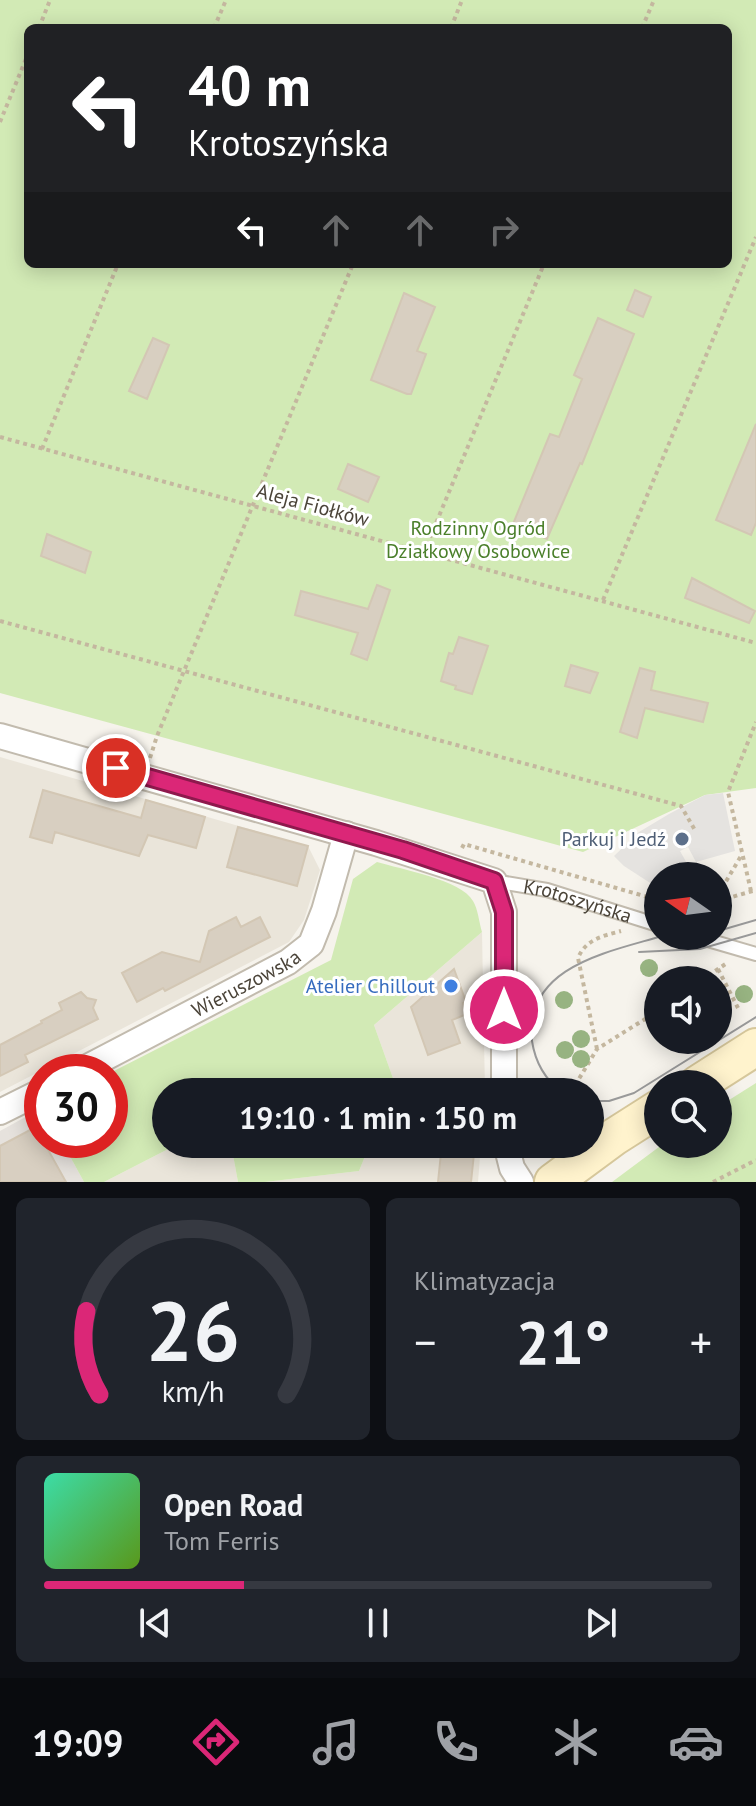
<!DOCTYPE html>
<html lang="pl">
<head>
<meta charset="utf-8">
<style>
  body { margin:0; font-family:"PT Sans",sans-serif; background:#20242c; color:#f1f3f6; height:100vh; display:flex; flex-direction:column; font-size:30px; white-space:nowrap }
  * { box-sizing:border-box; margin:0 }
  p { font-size:26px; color:#9ea1a6 }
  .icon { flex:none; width:44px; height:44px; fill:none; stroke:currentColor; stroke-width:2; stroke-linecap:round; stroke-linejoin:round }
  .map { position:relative; height:1182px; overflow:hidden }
  .side { display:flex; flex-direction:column; gap:16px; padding:16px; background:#0d0f14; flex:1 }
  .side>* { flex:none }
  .guide { position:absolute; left:24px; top:24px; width:708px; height:244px; border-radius:12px; box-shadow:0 4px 20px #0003; background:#202124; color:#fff; overflow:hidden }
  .needle { width:52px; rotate:284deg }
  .fabs { position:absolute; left:644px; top:862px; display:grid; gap:16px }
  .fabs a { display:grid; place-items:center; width:88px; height:88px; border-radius:50%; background:#171b24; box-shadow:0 4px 20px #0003; font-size:40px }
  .speed { position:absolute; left:24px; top:1054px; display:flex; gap:16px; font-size:40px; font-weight:700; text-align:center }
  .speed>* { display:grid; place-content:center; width:104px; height:104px; border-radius:50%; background:#171b24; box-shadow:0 4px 20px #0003; line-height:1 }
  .speed .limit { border:12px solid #d22; background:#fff; color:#111 }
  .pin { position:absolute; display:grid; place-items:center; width:68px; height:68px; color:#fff; margin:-34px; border:4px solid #fff; border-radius:50%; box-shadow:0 2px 8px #0007 }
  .me { position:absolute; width:88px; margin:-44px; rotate:0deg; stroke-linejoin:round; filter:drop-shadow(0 0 6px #0008) }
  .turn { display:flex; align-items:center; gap:28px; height:168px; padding:0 32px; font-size:36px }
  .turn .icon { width:104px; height:104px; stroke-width:2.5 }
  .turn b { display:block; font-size:56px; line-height:68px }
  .lanes { display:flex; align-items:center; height:76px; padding:0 32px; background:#0003; justify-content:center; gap:40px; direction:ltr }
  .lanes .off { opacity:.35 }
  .big { font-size:60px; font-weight:700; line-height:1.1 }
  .side .card { flex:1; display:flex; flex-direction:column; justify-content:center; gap:12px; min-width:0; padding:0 28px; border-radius:12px; background:#20242c }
  .side .dial { align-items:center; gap:0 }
  .dial svg { height:208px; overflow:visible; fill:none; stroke:#363941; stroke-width:7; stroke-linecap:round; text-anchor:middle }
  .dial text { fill:#f1f3f6; stroke:none }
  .song { display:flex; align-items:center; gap:24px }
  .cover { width:96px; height:96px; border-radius:12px; background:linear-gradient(135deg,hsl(160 70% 55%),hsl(90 70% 35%)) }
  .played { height:8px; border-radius:4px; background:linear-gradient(90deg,#db2777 30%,#363941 30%) }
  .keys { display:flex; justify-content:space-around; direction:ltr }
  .heat { display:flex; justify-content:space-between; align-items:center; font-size:44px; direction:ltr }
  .side .tiles { flex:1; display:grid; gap:16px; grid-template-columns:1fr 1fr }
  .card:last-child { grid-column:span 2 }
  .trip { position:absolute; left:152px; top:1078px; width:452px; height:80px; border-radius:40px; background:#171b24; box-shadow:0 4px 20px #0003; font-weight:700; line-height:80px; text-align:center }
  .tab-bar { display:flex; height:128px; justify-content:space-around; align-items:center; background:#090b0e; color:#9ea1a6 }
  .tab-bar .icon { width:56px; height:56px }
  .tab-bar .selected { color:#db2777 }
  .tab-bar b { font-size:36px; color:#f1f3f6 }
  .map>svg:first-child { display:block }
</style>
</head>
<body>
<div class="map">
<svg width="756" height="1182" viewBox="0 0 756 1182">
  <rect width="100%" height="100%" fill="#f6f3ec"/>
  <!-- residential -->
  <path fill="#eae5da" d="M 0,757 L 308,846 L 320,870 L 304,920 L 289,942 L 0,1092 Z
    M 482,932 L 485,1092 L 390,1092 L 394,1081 L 374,1025 Z
    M 178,1144 L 231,1144 L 238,1182 L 104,1182 Z
    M 370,1144 L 481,1144 L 478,1182 L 265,1182 L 359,1171 Z"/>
  <!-- industrial -->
  <path fill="#e6e2dd" d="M 42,1108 L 42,1140 L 61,1140 L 84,1182 L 0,1182 L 0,1131 Z"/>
  <!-- green -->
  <path fill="#d2eab5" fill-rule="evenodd" d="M 0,0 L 756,0 L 756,788 L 705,795 L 583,852 L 0,693 ZM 28,28 L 728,28 L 728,264 L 28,264 Z
    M 377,862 C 400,869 462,880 473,901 C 478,909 479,922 482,932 L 374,1025 L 394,1081 L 390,1092 L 166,1092 L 166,1144 L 178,1144 L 104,1182 L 84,1182 L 61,1140 L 110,1140 L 110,1073 L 331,960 L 353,879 Z
    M 756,1083 L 756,1182 L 612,1182 L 663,1144 L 718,1144 L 718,1107 Z
    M 231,1144 L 370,1144 L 359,1171 L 265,1182 L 238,1182 Z"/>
  <!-- parking -->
  <path fill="#e5e3e0" d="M 723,793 L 735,851 L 696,862 L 688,847 L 680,851 L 689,867 L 678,876 L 658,876 L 658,888 L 624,866 L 614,856 L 639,832 L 669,814 L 705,795 Z"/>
  <!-- building -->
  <path fill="#d8cfc1" stroke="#d3c7b4" stroke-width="2" d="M 635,290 L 651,297 L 643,317 L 627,310 Z
    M 404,293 L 435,307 L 417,351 L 426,354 L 411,394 L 407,394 L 371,380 Z
    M 598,318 L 634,334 L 582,464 L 580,463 L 547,539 L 513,524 L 550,434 L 559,437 L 582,379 L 574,375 Z
    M 153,338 L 169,345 L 147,399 L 129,391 Z
    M 756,424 L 756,523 L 751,535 L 716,520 Z
    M 348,464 L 379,477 L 368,502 L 338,489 Z
    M 47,534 L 91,552 L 85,573 L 41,556 Z
    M 692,578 L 755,611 L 749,623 L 685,598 Z
    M 377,585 L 390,590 L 367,660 L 351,654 L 358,633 L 295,615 L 301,591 L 368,609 Z
    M 459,637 L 488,646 L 472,694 L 455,689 L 456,686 L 441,681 L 449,653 L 453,654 Z
    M 571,665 L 598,673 L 590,693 L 565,686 Z
    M 640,668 L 655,672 L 651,690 L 708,703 L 703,722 L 645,708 L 637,738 L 620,732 Z
    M 43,790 L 141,818 L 146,800 L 205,817 L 196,848 L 148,835 L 139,856 L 55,832 L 52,843 L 30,837 Z
    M 238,827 L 308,846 L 297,886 L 227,867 Z
    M 236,917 L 241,927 L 260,917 L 270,937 L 165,991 L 163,988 L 137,1002 L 122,973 L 162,952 L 200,962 L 209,931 Z
    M 454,969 L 466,1002 L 463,1003 L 467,1014 L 452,1020 L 460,1043 L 428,1055 L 411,1007 Z
    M 81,992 L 87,998 L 96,1000 L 93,1008 L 98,1019 L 25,1055 L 28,1062 L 0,1076 L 0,1045 L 42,1023 L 41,1021 L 62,1010 L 59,1003 Z
    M 30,1130 L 37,1130 L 66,1182 L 0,1182 L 0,1146 Z
    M 442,1144 L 475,1144 L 471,1182 L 438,1182 Z"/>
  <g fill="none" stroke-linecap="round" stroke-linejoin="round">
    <!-- lane casing -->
    <g stroke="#c2bbae" stroke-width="16">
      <g id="lane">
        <path id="s1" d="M 494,881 L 547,890 L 658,925"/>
        <path d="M 694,936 L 756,954"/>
      </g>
    </g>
    <!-- street casing -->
    <g stroke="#c2bbae" stroke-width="28">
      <g id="street">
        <path d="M 0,736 L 376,843 L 494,881 L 504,912 L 504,1092"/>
        <path id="s2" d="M 78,1072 L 288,962 L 311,944 L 324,911 L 346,834"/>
        <path d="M 0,1112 L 42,1091"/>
        <path d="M 506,1144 L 512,1168 L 521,1182"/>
      </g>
    </g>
    <!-- secondary casing -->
    <g stroke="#d6c79b" stroke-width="40">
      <path id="secondary" d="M 698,1084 L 756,1047
        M 553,1182 L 614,1137 L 658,1109"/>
    </g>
    <!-- path -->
    <path stroke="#c4b79f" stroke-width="4" stroke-dasharray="4 4" stroke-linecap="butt" d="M 39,28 L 50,0
      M 214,28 L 226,0
      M 451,28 L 462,0
      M 642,28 L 654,0
      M 0,122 L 28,54
      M 0,437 L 756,643
      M 42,449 L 118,264
      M 427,553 L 429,540 L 544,264
      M 603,600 L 756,237
      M 0,621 L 681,806 L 696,832
      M 150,758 L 157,736 L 353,264
      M 462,848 L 464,844 L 658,900
      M 751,891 L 728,792 L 756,722
      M 718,895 L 741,856
      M 718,901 L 756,890
      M 718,969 L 738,1008
      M 702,980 L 727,963
      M 597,1049 L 578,958 C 586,939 603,936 621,931
      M 571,1092 L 597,1049 L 658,1011
      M 531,1152 L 540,1144
      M 713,1182 L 756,1160"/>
    <!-- lane -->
    <use href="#lane" stroke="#fff" stroke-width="12"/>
    <!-- street -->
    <use href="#street" stroke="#fff" stroke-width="24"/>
    <!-- secondary -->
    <use href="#secondary" stroke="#fff3cd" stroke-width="36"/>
    <!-- tram -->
    <path stroke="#9a9a9a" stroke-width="2" d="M 718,931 L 756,920
      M 639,952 L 700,949 L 756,933
      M 563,1092 C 545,1081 535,1061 532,1041 C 524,966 609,952 662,936
      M 590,1101 L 609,1101 L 634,1093 L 756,1017"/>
  </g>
  <!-- trees -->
  <g fill="#97b381">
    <circle cx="649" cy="968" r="9"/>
    <circle cx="744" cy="994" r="9"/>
    <circle cx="564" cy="1000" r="9"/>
    <circle cx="581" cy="1039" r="9"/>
    <circle cx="565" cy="1050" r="9"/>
    <circle cx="581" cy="1059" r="9"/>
  </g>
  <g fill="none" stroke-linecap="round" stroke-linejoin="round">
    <!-- route casing -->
    <g stroke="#8e194d" stroke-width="20">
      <path id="route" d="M 116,768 L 403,850 L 494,881 L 504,912 L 504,1010"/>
    </g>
    <!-- route -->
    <use href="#route" stroke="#db2777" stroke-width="14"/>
  </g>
  <!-- markers -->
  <circle fill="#5c6f8a" stroke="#fff" stroke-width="3" cx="682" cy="839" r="8"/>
  <circle fill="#3f7fe0" stroke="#fff" stroke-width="3" cx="451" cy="986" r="8"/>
  <g text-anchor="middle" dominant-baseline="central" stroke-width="6" stroke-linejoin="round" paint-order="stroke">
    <!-- street labels -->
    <g font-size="20" fill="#4b4439" stroke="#fff">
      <text transform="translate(313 505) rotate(15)">Aleja Fiołków</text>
      <text stroke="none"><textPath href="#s1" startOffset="86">Krotoszyńska</textPath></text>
      <text stroke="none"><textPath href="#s2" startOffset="190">Wieruszowska</textPath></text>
    </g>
    <!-- park labels -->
    <g font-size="20" fill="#4a7f2a" stroke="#fff">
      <text x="478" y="528">Rodzinny Ogród<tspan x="478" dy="23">Działkowy Osobowice</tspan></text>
    </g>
    <!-- service labels -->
    <g font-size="20" fill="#4e5e75" stroke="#fff" text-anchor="end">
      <text x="666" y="839">Parkuj i Jedź</text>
    </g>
    <!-- shop labels -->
    <g font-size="20" fill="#366cbe" stroke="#fff" text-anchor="end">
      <text x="435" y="986">Atelier Chillout</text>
    </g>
  </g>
</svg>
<div class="fabs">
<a><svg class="needle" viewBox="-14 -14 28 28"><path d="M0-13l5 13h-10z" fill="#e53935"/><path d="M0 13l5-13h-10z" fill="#9ea1a6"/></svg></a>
<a><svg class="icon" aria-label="sound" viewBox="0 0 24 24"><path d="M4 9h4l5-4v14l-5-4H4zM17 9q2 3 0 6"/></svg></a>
<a><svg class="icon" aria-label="search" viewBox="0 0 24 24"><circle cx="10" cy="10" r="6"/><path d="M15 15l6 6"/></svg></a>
</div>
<div class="speed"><div class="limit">30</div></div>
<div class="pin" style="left:116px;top:768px;background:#d93025"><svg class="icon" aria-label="arrive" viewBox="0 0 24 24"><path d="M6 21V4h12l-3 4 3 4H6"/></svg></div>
<svg class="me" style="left:504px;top:1010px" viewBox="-20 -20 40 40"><circle r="17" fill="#db2777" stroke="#fff" stroke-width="3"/><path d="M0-11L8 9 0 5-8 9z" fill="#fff"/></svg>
<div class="trip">19:10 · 1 min · 150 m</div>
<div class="guide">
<div class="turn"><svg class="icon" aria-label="left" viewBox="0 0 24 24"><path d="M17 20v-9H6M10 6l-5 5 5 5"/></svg><div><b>40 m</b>Krotoszyńska</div></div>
<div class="lanes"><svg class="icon" aria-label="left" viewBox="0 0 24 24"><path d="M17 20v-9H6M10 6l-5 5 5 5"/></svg><svg class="icon off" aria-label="ahead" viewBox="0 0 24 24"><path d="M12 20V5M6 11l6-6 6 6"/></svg><svg class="icon off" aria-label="ahead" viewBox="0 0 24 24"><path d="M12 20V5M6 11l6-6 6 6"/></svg><svg class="icon off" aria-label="right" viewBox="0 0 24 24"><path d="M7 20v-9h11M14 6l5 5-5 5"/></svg></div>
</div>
</div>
<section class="side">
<div class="tiles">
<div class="card dial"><svg viewBox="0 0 100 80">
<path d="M14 69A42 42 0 1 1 86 69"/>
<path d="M14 69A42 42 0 0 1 9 37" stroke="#db2777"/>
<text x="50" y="56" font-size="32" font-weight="700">26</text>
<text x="50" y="72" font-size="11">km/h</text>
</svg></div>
<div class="card"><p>Klimatyzacja</p>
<div class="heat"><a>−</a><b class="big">21°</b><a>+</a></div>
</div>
<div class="card">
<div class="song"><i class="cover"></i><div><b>Open Road</b><p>Tom Ferris</p></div></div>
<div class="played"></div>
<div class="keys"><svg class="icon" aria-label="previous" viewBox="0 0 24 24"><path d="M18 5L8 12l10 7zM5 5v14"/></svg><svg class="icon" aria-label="pause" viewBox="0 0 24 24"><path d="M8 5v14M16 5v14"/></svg><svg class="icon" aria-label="next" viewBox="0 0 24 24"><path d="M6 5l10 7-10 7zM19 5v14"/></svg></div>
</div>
</div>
</section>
<nav class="tab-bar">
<b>19:09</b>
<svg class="icon selected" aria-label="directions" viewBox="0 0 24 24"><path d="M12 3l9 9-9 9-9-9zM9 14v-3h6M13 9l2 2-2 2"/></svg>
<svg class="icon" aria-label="music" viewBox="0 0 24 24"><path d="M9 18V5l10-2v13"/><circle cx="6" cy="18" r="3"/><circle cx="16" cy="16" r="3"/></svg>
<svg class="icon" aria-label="phone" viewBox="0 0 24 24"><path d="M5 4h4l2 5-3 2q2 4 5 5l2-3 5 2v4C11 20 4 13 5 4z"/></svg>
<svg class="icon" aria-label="climate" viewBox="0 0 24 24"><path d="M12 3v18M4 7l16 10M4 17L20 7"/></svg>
<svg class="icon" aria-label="car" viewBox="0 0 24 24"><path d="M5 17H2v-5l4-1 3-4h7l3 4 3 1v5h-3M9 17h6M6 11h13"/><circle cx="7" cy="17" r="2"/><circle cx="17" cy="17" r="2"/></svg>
</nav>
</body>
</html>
